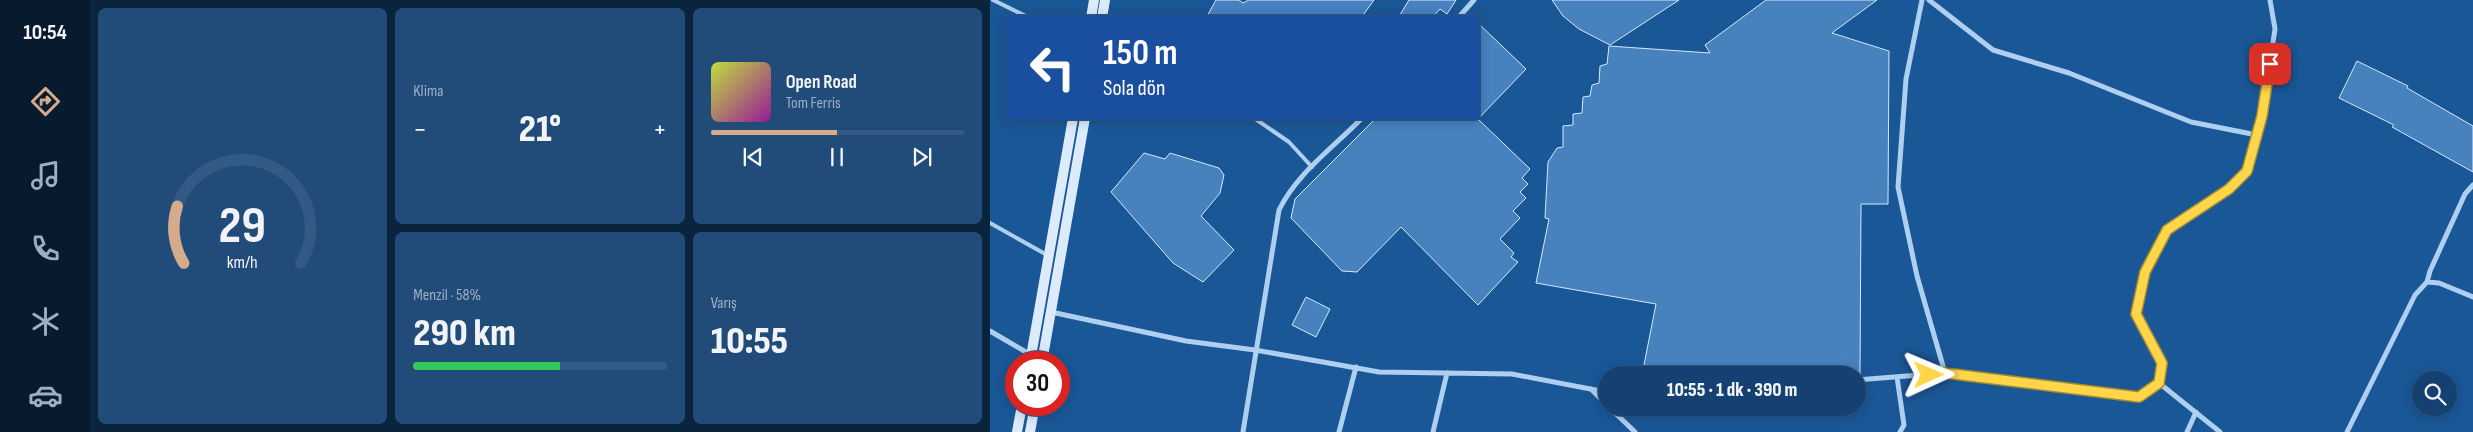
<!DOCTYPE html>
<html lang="tr">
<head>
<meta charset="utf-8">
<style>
  body { margin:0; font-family:"Sofia Sans Condensed",sans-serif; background:#214c79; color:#f1f3f6; height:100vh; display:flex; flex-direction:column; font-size:19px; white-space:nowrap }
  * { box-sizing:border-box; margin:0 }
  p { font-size:16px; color:#9dafc3 }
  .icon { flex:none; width:28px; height:28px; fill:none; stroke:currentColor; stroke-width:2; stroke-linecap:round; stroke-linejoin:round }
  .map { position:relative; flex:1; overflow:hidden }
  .sheet { display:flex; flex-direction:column; gap:8px; padding:8px; background:#0b243e; width:900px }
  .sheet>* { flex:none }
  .hud { position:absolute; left:15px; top:15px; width:475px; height:105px; border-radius:5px; box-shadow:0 2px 12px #0003,0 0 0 1px #335a84; background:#1a4fa0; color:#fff; overflow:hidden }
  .fabs { position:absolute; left:1422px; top:371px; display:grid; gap:10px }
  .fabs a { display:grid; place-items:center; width:45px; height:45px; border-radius:50%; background:#144171; box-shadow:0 2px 12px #0003,0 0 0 1px #335a84; font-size:25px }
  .speed { position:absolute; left:15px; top:351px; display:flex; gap:10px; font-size:25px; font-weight:700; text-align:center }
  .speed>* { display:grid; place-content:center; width:65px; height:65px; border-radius:50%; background:#144171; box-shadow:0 2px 12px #0003,0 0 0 1px #335a84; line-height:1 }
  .speed .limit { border:8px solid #d22; background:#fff; color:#111 }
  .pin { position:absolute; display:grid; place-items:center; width:42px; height:42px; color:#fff; margin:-21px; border-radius:10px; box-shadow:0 2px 8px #0006 }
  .me { position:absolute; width:55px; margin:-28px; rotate:89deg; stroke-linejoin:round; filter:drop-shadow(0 0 4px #0008) }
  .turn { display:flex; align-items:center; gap:18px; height:105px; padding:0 15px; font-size:22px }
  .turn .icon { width:65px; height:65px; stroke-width:2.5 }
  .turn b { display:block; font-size:35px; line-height:42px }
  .big { font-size:38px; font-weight:800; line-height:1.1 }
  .sheet .tile { flex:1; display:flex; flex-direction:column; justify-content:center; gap:8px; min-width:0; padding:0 18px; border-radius:8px; background:#214c79 }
  .sheet .dial { align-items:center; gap:0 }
  .dial svg { height:130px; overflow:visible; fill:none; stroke:#335a84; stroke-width:7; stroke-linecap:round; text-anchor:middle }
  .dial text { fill:#f1f3f6; stroke:none }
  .song { display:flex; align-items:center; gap:15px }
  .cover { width:60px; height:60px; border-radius:8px; background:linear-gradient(135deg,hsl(70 70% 55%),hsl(300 70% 35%)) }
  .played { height:5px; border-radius:2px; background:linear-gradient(90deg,#d6ab8b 50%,#335a84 50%) }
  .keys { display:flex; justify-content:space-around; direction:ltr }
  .heat { display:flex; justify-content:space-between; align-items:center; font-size:28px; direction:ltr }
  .charge { height:8px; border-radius:4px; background:linear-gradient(90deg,#34c759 58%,#335a84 0) }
  .sheet .tiles { flex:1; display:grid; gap:8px; grid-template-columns:repeat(3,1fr) }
  .tile:first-child { grid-row:span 2 }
  .trip { position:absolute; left:608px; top:366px; width:268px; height:50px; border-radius:25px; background:#144171; box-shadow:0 2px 12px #0003,0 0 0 1px #335a84; font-weight:800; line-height:50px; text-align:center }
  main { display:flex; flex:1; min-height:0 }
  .tabs { display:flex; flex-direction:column; width:90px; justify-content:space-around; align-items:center; background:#081a2d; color:#9dafc3 }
  .tabs .icon { width:35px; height:35px }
  .tabs .current { color:#d6ab8b }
  .tabs b { font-size:22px; color:#f1f3f6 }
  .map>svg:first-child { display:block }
</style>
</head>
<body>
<main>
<nav class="tabs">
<b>10:54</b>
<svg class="icon current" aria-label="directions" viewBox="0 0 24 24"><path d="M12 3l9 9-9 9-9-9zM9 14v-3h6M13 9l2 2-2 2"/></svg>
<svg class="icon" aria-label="music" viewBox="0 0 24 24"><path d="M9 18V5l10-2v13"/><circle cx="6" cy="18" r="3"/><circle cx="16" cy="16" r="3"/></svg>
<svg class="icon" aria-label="phone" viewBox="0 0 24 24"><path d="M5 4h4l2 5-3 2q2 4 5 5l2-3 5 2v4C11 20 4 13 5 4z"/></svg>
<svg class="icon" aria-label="climate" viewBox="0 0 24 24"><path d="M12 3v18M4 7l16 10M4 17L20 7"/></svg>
<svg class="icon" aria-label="car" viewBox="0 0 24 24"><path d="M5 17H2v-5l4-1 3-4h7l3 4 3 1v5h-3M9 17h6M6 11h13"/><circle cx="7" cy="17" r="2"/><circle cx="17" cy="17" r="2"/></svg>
</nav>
<section class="sheet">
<div class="tiles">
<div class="tile dial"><svg viewBox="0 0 100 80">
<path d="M14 69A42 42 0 1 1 86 69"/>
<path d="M14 69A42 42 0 0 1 10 34" stroke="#d6ab8b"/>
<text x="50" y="56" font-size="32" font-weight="700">29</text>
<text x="50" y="72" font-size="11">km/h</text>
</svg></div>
<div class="tile"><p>Klima</p>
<div class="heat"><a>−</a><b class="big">21°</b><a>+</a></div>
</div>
<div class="tile">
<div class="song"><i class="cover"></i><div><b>Open Road</b><p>Tom Ferris</p></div></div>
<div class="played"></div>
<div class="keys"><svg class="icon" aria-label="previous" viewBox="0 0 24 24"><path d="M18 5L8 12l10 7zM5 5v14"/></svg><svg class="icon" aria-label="pause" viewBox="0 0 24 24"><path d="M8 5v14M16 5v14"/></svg><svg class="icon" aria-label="next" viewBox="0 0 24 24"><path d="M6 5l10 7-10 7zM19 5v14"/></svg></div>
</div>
<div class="tile"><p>Menzil · 58%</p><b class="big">290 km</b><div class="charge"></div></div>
<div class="tile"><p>Varış</p><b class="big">10:55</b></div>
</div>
</section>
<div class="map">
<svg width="1483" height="432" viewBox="0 0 1483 432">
  <rect width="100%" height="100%" fill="#1a5797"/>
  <!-- building -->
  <path fill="#4782bf" stroke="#d5e8fb" d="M 226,0 L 249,0 L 253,3 L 259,0 L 384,0 L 371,18 L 216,18 Z
    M 419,0 L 466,0 L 457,14 L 450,9 L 442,18 L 408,18 Z
    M 562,0 L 689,0 L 620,45 L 589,29 L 573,16 Z
    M 776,0 L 887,0 L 842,33 L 899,51 L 898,204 L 871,204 L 870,375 L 652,375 L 666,304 L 546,283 L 559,219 L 555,218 L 558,162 L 567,148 L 573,147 L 573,126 L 583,125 L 583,114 L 592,113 L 593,97 L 600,96 L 602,85 L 609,83 L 610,66 L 617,64 L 619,46 L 720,53 L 715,45 Z
    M 488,23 L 536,69 L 488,119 L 540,169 L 532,178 L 538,184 L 530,192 L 536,198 L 523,211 L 530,218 L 510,239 L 524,253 L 521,257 L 528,262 L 488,305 L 411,227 L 367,272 L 352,271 L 301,218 L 305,199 L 386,118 L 488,119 Z
    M 1367,61 L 1418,86 L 1417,88 L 1483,126 L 1483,172 L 1402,127 L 1404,125 L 1349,98 Z
    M 154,153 L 175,159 L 180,153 L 229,168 L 234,175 L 230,193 L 211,216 L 244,250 L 213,282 L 183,263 L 121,192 Z
    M 316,297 L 340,309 L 326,337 L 302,325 Z"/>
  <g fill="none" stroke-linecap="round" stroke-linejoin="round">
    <!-- lane -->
    <path stroke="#aecff0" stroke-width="4" d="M 3,0 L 40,18
      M 264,118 L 299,142 L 322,167
      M 0,223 L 57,255"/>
    <!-- street -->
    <path stroke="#aecff0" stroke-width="5" d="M 939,0 L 1003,50 L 1079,73 L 1201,122 L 1267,135
      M 468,18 L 484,0
      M 1437,282 L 1440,271 L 1475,194 L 1483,185
      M 61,312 L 196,341 L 265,350 L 389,372 L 522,374 L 616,392
      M 0,331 L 41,355
      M 955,373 L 1149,397 L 1169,383 L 1171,363 L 1147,314 L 1155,273 L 1177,230 L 1239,189 L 1257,171 L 1272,116 L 1285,29 L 1280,0
      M 907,377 L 914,425 L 910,432
      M 866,380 L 955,373 L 927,276 L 908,187 L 916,79 L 932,0
      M 1169,383 L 1230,432
      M 601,389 L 616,404
      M 620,408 L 645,432
      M 253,432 L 289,210 C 307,173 344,147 372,118
      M 349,432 L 366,367
      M 443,432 L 457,373
      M 1197,432 L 1206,412
      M 1357,432 L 1425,295 L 1437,282 L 1449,283 L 1483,297"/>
    <!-- secondary -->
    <path stroke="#dcebfb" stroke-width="10" d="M 101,18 L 104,0
      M 112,18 L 115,0
      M 40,362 L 83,118
      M 52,362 L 95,118
      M 27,432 L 32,405
      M 40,432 L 45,405"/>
  </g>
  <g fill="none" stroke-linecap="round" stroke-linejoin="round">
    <!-- route casing -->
    <g stroke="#a68a30" stroke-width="12">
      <path id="route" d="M 939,375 L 955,373 L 1149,397 L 1169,383 L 1172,363 L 1146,314 L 1155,272 L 1177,230 L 1239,189 L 1257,171 L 1272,116 L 1280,64"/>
    </g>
    <!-- route -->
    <use href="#route" stroke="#ffd54a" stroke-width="9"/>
  </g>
</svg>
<div class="fabs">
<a><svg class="icon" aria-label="search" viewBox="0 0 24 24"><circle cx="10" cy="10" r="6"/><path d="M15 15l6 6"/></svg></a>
</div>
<div class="speed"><div class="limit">30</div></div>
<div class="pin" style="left:1280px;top:64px;background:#d93025"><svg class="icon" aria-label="arrive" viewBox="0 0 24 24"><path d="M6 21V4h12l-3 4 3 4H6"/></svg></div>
<svg class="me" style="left:939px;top:375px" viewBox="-20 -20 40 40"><path d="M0-17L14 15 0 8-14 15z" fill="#ffd54a" stroke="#fff" stroke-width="4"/></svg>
<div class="trip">10:55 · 1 dk · 390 m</div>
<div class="hud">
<div class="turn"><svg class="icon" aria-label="left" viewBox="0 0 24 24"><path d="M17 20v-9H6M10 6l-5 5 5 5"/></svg><div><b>150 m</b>Sola dön</div></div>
</div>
</div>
</main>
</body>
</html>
